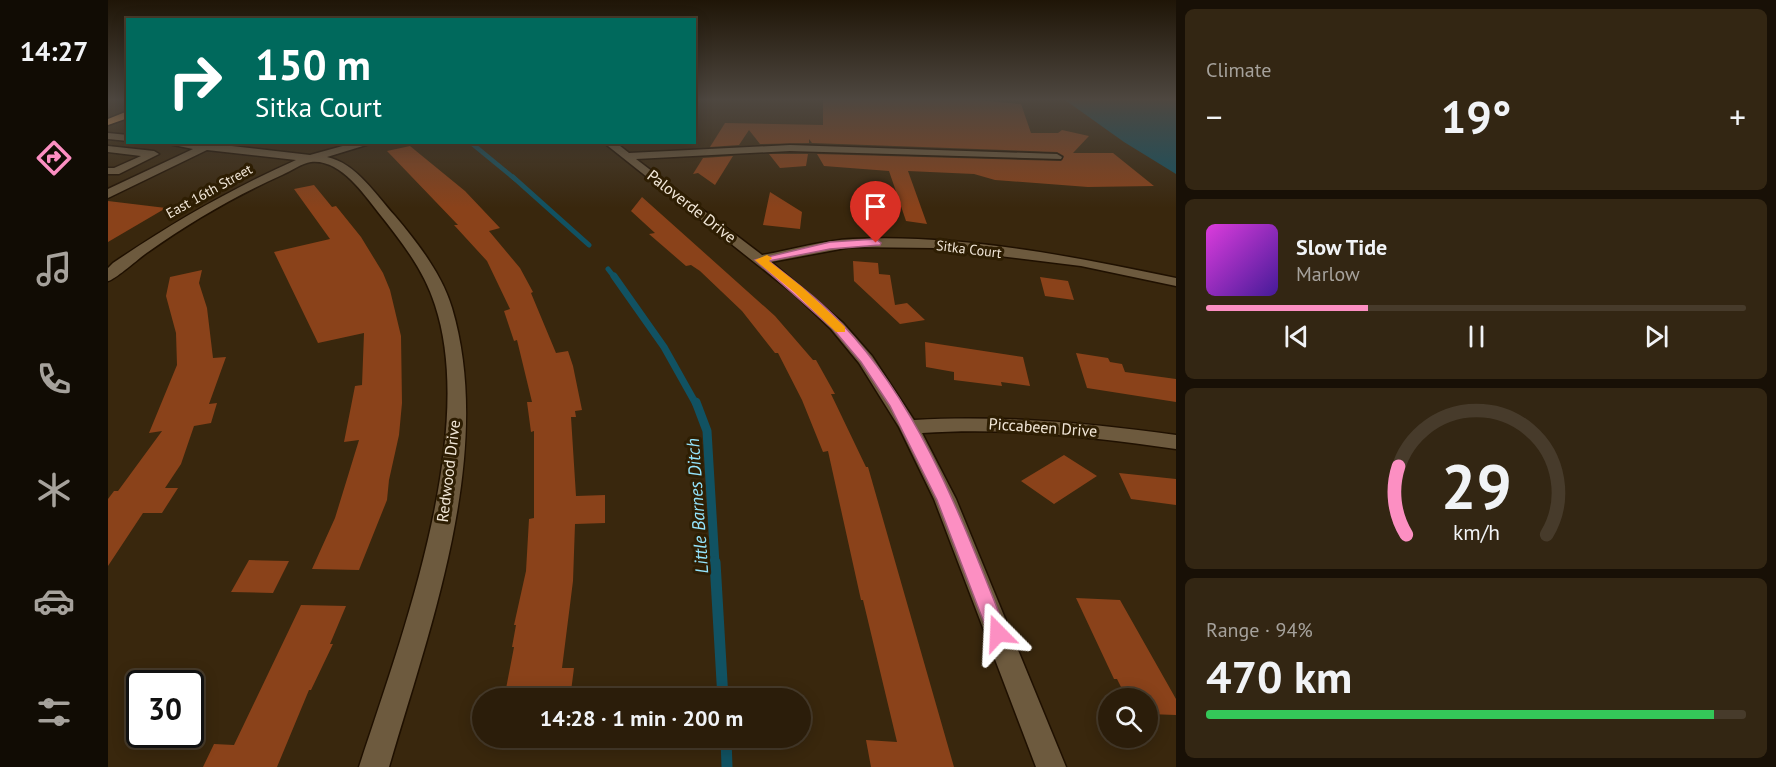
<!DOCTYPE html>
<html lang="en">
<head>
<meta charset="utf-8">
<style>
  body { margin:0; font-family:"PT Sans",sans-serif; background:#332613; color:#f1f3f6; height:100vh; display:flex; flex-direction:column; font-size:22px; white-space:nowrap }
  * { box-sizing:border-box; margin:0 }
  p { font-size:20px; color:#a6a29c }
  .icon { flex:none; width:33px; height:33px; fill:none; stroke:currentColor; stroke-width:2; stroke-linecap:round; stroke-linejoin:round }
  .map { position:relative; flex:1; overflow:hidden }
  .drawer { display:flex; flex-direction:column; gap:9px; padding:9px; background:#181006; width:600px }
  .drawer>* { flex:none }
  .top-card { position:absolute; left:18px; top:18px; width:570px; height:126px; border-radius:0px; box-shadow:0 3px 15px #0003,0 0 0 2px #473b2b; background:#00695c; color:#fff; overflow:hidden }
  .buttons { position:absolute; left:990px; top:688px; display:grid; gap:12px }
  .buttons a { display:grid; place-items:center; width:60px; height:60px; border-radius:50%; background:#2b1d0a; box-shadow:0 3px 15px #0003,0 0 0 2px #473b2b; font-size:30px }
  .speed { position:absolute; left:18px; top:670px; display:flex; gap:12px; font-size:30px; font-weight:700; text-align:center }
  .speed>* { display:grid; place-content:center; width:78px; height:78px; border-radius:50%; background:#2b1d0a; box-shadow:0 3px 15px #0003,0 0 0 2px #473b2b; line-height:1 }
  .speed .limit { border:3px solid #111; border-radius:9px; background:#fff; color:#111 }
  .pin { position:absolute; display:grid; place-items:center; width:51px; height:51px; color:#fff; margin:-62px -26px; border-radius:50% 50% 50% 0; rotate:-45deg; box-shadow:0 0 6px #0007 }
  .pin .icon { rotate:45deg }
  .me { position:absolute; width:66px; margin:-33px; rotate:339deg; stroke-linejoin:round; filter:drop-shadow(0 0 4px #0008) }
  .turn { display:flex; align-items:center; gap:21px; height:126px; padding:0 30px; font-size:27px }
  .turn .icon { width:78px; height:78px; stroke-width:2.5 }
  .turn b { display:block; font-size:42px; line-height:51px }
  .big { font-size:45px; font-weight:700; line-height:1.1 }
  .drawer .card { flex:1; display:flex; flex-direction:column; justify-content:center; gap:9px; min-width:0; padding:0 21px; border-radius:9px; background:#332613 }
  .drawer .dial { align-items:center; gap:0 }
  .dial svg { height:156px; overflow:visible; fill:none; stroke:#473b2b; stroke-width:7; stroke-linecap:round; text-anchor:middle }
  .dial text { fill:#f1f3f6; stroke:none }
  .song { display:flex; align-items:center; gap:18px }
  .cover { width:72px; height:72px; border-radius:9px; background:linear-gradient(135deg,hsl(300 70% 55%),hsl(260 70% 35%)) }
  .played { height:6px; border-radius:3px; background:linear-gradient(90deg,#fc8fc2 30%,#473b2b 30%) }
  .keys { display:flex; justify-content:space-around; direction:ltr }
  .heat { display:flex; justify-content:space-between; align-items:center; font-size:33px; direction:ltr }
  .charge { height:9px; border-radius:4px; background:linear-gradient(90deg,#34c759 94%,#473b2b 0) }
  .trip { position:absolute; left:364px; top:688px; width:339px; height:60px; border-radius:30px; background:#2b1d0a; box-shadow:0 3px 15px #0003,0 0 0 2px #473b2b; font-weight:700; line-height:60px; text-align:center }
  main { display:flex; flex:1; min-height:0 }
  .tab-bar { display:flex; flex-direction:column; width:108px; justify-content:space-around; align-items:center; background:#110c04; color:#a6a29c }
  .tab-bar .icon { width:42px; height:42px }
  .tab-bar .selected { color:#fc8fc2 }
  .tab-bar b { font-size:27px; color:#f1f3f6 }
  .map>svg:first-child { display:block }
</style>
</head>
<body>
<main>
<nav class="tab-bar">
<b>14:27</b>
<svg class="icon selected" aria-label="directions" viewBox="0 0 24 24"><path d="M12 3l9 9-9 9-9-9zM9 14v-3h6M13 9l2 2-2 2"/></svg>
<svg class="icon" aria-label="music" viewBox="0 0 24 24"><path d="M9 18V5l10-2v13"/><circle cx="6" cy="18" r="3"/><circle cx="16" cy="16" r="3"/></svg>
<svg class="icon" aria-label="phone" viewBox="0 0 24 24"><path d="M5 4h4l2 5-3 2q2 4 5 5l2-3 5 2v4C11 20 4 13 5 4z"/></svg>
<svg class="icon" aria-label="climate" viewBox="0 0 24 24"><path d="M12 3v18M4 7l16 10M4 17L20 7"/></svg>
<svg class="icon" aria-label="car" viewBox="0 0 24 24"><path d="M5 17H2v-5l4-1 3-4h7l3 4 3 1v5h-3M9 17h6M6 11h13"/><circle cx="7" cy="17" r="2"/><circle cx="17" cy="17" r="2"/></svg>
<svg class="icon" aria-label="filters" viewBox="0 0 24 24"><path d="M4 7h16M4 17h16"/><circle cx="9" cy="7" r="2"/><circle cx="15" cy="17" r="2"/></svg>
</nav>
<div class="map">
<svg width="1068" height="767" viewBox="0 0 1068 767">
  <rect width="100%" height="100%" fill="#39270d"/>
  <!-- water -->
  <path fill="#115262" d="M 957,100 L 1068,100 L 1068,174 L 1016,142 Z"/>
  <g fill="none" stroke-linecap="round" stroke-linejoin="round">
    <!-- stream-far4 -->
    <path stroke="#115262" stroke-width="4.5" d="M 362,142 L 407,179"/>
    <!-- stream-far3 -->
    <path stroke="#115262" stroke-width="5" d="M 405,177 L 481,245
      M 500,269 L 507,278"/>
    <!-- stream-far2 -->
    <path stroke="#115262" stroke-width="7" d="M 506,276 L 556,347 L 588,404"/>
    <!-- stream-far1 -->
    <path stroke="#115262" stroke-width="9" d="M 588,402 L 599,431 L 607,564"/>
    <!-- stream -->
    <path stroke="#115262" stroke-width="11" d="M 607,562 L 615,699
      M 618,738 L 619,767"/>
  </g>
  <!-- building -->
  <path fill="#8a421a" d="M 715,100 L 868,100 L 913,104 L 923,133 L 950,133 L 954,130 L 981,136 L 965,153 L 1005,153 L 1046,186 L 980,187 L 887,180 L 866,174 L 800,171 L 819,224 L 798,221 L 781,171 L 716,166 L 709,154 L 953,161 L 956,156 L 949,152 L 704,143 L 701,139 L 701,143 L 652,144 L 641,130 L 631,145 L 602,147 L 617,123 L 715,125 Z
    M 302,146 L 357,191 L 392,228 L 381,231 L 412,268 L 425,292 L 423,293 L 448,353 L 460,351 L 465,366 L 474,410 L 467,411 L 468,417 L 463,417 L 468,496 L 497,495 L 497,523 L 467,524 L 465,581 L 454,668 L 466,668 L 462,699 L 396,699 L 406,647 L 404,647 L 408,625 L 406,625 L 418,571 L 421,519 L 426,518 L 426,431 L 423,432 L 419,402 L 424,402 L 409,340 L 406,341 L 396,311 L 402,309 L 379,261 L 346,225 L 350,225 L 279,151 Z
    M 661,154 L 700,154 L 698,166 L 672,168 Z
    M 625,156 L 607,185 L 590,173 L 585,174 L 595,158 Z
    M 206,185 L 224,207 L 228,206 L 253,237 L 275,273 L 282,290 L 293,336 L 294,403 L 291,435 L 281,480 L 279,500 L 251,570 L 204,569 L 227,518 L 251,440 L 236,442 L 247,386 L 254,385 L 256,333 L 210,343 L 166,252 L 222,239 L 186,189 Z
    M 662,192 L 694,212 L 692,229 L 655,225 Z
    M 534,197 L 667,316 L 705,360 L 708,360 L 727,394 L 723,394 L 758,467 L 760,467 L 846,767 L 763,767 L 758,740 L 789,742 L 755,600 L 753,600 L 720,451 L 715,452 L 694,400 L 670,353 L 667,353 L 634,311 L 592,271 L 583,265 L 578,266 L 541,234 L 547,233 L 523,211 Z
    M 0,201 L 58,208 L 0,242 Z
    M 745,261 L 770,263 L 771,274 L 782,275 L 787,305 L 799,303 L 817,320 L 792,324 L 746,281 Z
    M 94,270 L 91,283 L 99,308 L 105,358 L 118,357 L 101,404 L 109,403 L 103,423 L 86,426 L 73,464 L 57,488 L 70,488 L 54,513 L 35,513 L 0,566 L 0,499 L 6,491 L 10,491 L 54,431 L 41,433 L 69,365 L 68,333 L 58,296 L 62,277 Z
    M 932,277 L 960,281 L 966,300 L 937,296 Z
    M 817,342 L 915,357 L 922,386 L 893,382 L 894,386 L 846,380 L 846,372 L 818,367 Z
    M 968,353 L 1000,358 L 1002,362 L 1014,364 L 1017,372 L 1068,379 L 1068,402 L 979,388 Z
    M 956,455 L 989,476 L 946,504 L 913,481 Z
    M 1011,473 L 1068,479 L 1068,505 L 1023,499 Z
    M 141,560 L 181,561 L 165,593 L 123,592 Z
    M 968,598 L 1012,600 L 1068,699 L 1068,715 L 1040,714 L 1040,699 L 1019,699 L 1009,679 L 1006,679 Z
    M 193,605 L 238,606 L 222,644 L 225,644 L 203,690 L 201,690 L 169,767 L 95,767 L 106,744 L 126,745 Z"/>
  <g fill="none" stroke-linecap="round" stroke-linejoin="round">
    <!-- minor casing -->
    <g stroke="#1f1000" stroke-width="3">
      <path id="minor" d="M 0,133 L 20,135 L 20,141 L 0,139 Z
        M 51,142 L 88,142 L 202,155 L 249,142 L 268,142 L 219,157 C 248,163 268,195 287,216 C 309,242 334,274 344,308 C 387,453 322,627 281,767 L 251,767 C 292,641 370,435 327,305 C 316,270 293,241 270,212 C 255,193 232,159 203,162 C 194,163 183,171 174,175 C 127,196 82,222 40,252 C 31,258 7,280 0,281 L 0,268 L 5,263 C 64,223 123,189 188,160 L 99,150 L 0,198 L 0,189 L 85,149 Z
        M 495,142 L 507,142 L 521,153 L 682,145 L 949,154 L 954,157 L 953,159 L 682,151 L 528,159 L 654,255 C 684,250 715,240 745,239 C 853,234 963,256 1068,278 L 1068,286 L 973,266 L 825,248 L 743,247 L 663,262 L 735,323 L 764,356 L 806,420 C 894,415 981,423 1068,435 L 1068,449 C 984,437 899,427 814,433 L 848,499 L 958,767 L 928,767 L 826,499 L 791,427 L 751,363 L 723,329 L 685,293 Z
        M 0,146 L 46,151 L 51,154 L 11,174 L 0,174 L 0,168 L 6,168 L 33,156 L 0,152 Z"/>
    </g>
    <!-- highway casing -->
    <g stroke="#1f1000" stroke-width="3">
      <path id="highway" d="M 20,111 L 20,118 L 0,125 L 0,119 Z"/>
    </g>
    <!-- minor -->
    <use href="#minor" fill="#6d5a3e" fill-rule="evenodd"/>
    <!-- highway -->
    <use href="#highway" fill="#efa257" fill-rule="evenodd"/>
  </g>
  <!-- sky -->
  <linearGradient id="sky" x2="0" y2="1"><stop stop-color="#1f1507"/><stop offset="0.48" stop-color="#4e4740"/><stop offset="1" stop-color="#4e4740" stop-opacity="0"/></linearGradient>
  <rect width="1068" height="208" fill="url(#sky)"/>
  <!-- route -->
  <path fill="#fc8fc2" stroke="#a45d7e" stroke-width="1.5" d="M 768,239 L 773,243 L 772,245 L 722,249 L 661,261 C 686,281 712,300 734,324 C 815,409 856,526 899,633 L 897,639 L 890,642 L 883,639 L 880,633 L 829,500 L 782,406 L 753,362 L 725,329 L 647,260 L 722,242 Z"/>
  <!-- slow -->
  <path fill="#f59e0b" d="M 659,255 L 664,258 L 661,261 L 694,287 L 737,327 L 737,332 L 728,332 L 686,292 L 647,260 Z"/>
  <g text-anchor="middle" dominant-baseline="central" stroke-width="6" stroke-linejoin="round" paint-order="stroke">
    <!-- far-street labels -->
    <g font-size="14" fill="#f2e7d8" stroke="#2e1e03">
      <text transform="translate(101 191) rotate(-29)">East 16th Street</text>
      <text transform="translate(861 249) rotate(7)">Sitka Court</text>
    </g>
    <!-- street labels -->
    <g font-size="16" fill="#f2e7d8" stroke="#2e1e03">
      <text transform="translate(584 206) rotate(38)">Paloverde Drive</text>
      <text transform="translate(935 427) rotate(4)">Piccabeen Drive</text>
      <text transform="translate(340 471) rotate(-83)">Redwood Drive</text>
    </g>
    <!-- water labels -->
    <g font-size="18" font-style="italic" fill="#95e5fd" stroke="#2e1e03">
      <text transform="translate(589 506) rotate(-94)">Little Barnes Ditch</text>
    </g>
  </g>
</svg>
<div class="buttons">
<a><svg class="icon" aria-label="search" viewBox="0 0 24 24"><circle cx="10" cy="10" r="6"/><path d="M15 15l6 6"/></svg></a>
</div>
<div class="speed"><div class="limit">30</div></div>
<div class="pin" style="left:768px;top:243px;background:#d93025"><svg class="icon" aria-label="arrive" viewBox="0 0 24 24"><path d="M6 21V4h12l-3 4 3 4H6"/></svg></div>
<svg class="me" style="left:890px;top:633px" viewBox="-20 -20 40 40"><path d="M0-17L14 15 0 8-14 15z" fill="#fc8fc2" stroke="#fff" stroke-width="4"/></svg>
<div class="trip">14:28 · 1 min · 200 m</div>
<div class="top-card">
<div class="turn"><svg class="icon" aria-label="right" viewBox="0 0 24 24"><path d="M7 20v-9h11M14 6l5 5-5 5"/></svg><div><b>150 m</b>Sitka Court</div></div>
</div>
</div>
<section class="drawer">
<div class="card"><p>Climate</p>
<div class="heat"><a>−</a><b class="big">19°</b><a>+</a></div>
</div>
<div class="card">
<div class="song"><i class="cover"></i><div><b>Slow Tide</b><p>Marlow</p></div></div>
<div class="played"></div>
<div class="keys"><svg class="icon" aria-label="previous" viewBox="0 0 24 24"><path d="M18 5L8 12l10 7zM5 5v14"/></svg><svg class="icon" aria-label="pause" viewBox="0 0 24 24"><path d="M8 5v14M16 5v14"/></svg><svg class="icon" aria-label="next" viewBox="0 0 24 24"><path d="M6 5l10 7-10 7zM19 5v14"/></svg></div>
</div>
<div class="card dial"><svg viewBox="0 0 100 80">
<path d="M14 69A42 42 0 1 1 86 69"/>
<path d="M14 69A42 42 0 0 1 10 34" stroke="#fc8fc2"/>
<text x="50" y="56" font-size="32" font-weight="700">29</text>
<text x="50" y="72" font-size="11">km/h</text>
</svg></div>
<div class="card"><p>Range · 94%</p><b class="big">470 km</b><div class="charge"></div></div>
</section>
</main>
</body>
</html>
